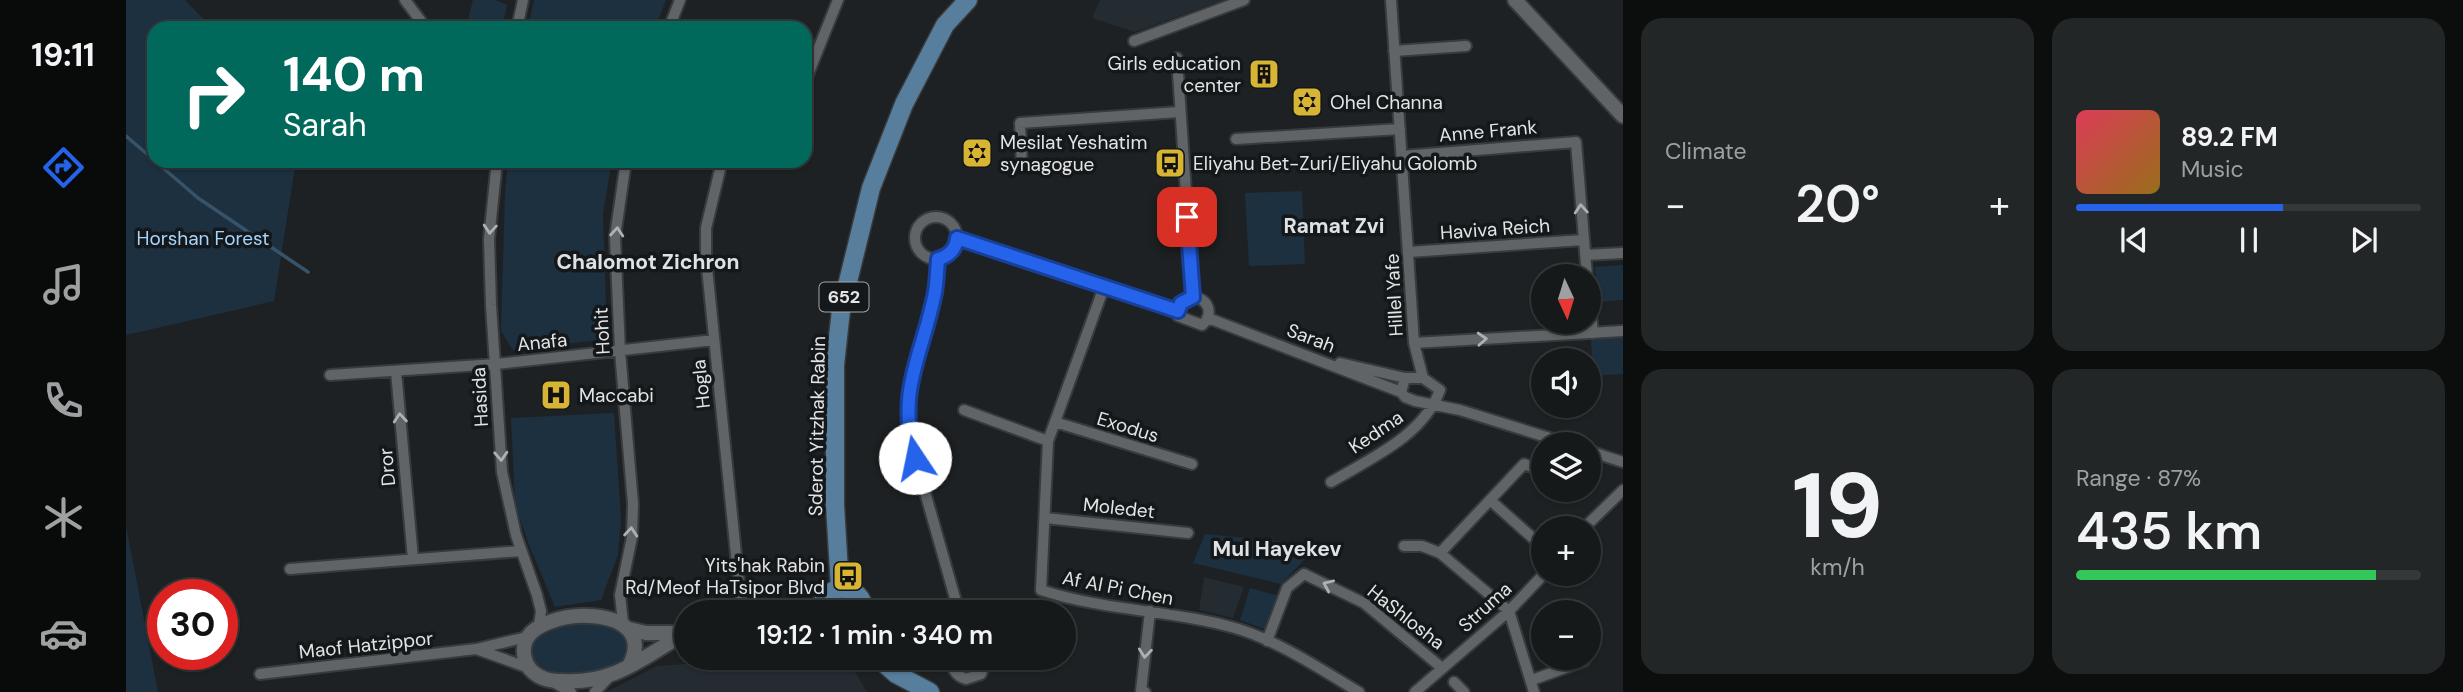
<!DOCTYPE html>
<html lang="en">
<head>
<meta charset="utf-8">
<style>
  body { margin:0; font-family:"DM Sans",sans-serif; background:#232627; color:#f1f3f6; height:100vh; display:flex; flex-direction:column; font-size:26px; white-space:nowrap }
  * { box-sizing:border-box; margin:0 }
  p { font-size:23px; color:#9ea0a2 }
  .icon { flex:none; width:38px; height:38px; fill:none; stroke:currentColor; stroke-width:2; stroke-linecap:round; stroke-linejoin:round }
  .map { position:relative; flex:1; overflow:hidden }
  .drawer { display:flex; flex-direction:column; gap:18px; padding:18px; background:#0c0e0e; width:840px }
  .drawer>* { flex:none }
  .top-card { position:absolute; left:21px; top:21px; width:665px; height:147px; border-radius:21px; box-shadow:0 2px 5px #0004,0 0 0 2px #353839; background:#00695c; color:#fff; overflow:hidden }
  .needle { width:46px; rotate:176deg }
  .buttons { position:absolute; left:1405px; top:264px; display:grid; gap:14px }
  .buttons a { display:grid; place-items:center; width:70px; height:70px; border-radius:50%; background:#16191a; box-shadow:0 2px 5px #0004,0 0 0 2px #353839; font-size:35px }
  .speed { position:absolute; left:21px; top:579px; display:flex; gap:14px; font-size:35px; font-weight:700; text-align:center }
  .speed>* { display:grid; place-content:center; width:91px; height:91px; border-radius:50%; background:#16191a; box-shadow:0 2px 5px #0004,0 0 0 2px #353839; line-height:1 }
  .speed .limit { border:10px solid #d22; background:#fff; color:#111 }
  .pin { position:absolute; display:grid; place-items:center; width:60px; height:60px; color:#fff; margin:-30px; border-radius:14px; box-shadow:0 4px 10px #0006 }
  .me { position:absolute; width:77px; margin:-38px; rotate:349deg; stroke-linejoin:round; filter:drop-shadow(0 0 5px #0008) }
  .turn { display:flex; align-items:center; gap:24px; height:147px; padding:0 21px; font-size:32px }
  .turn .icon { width:91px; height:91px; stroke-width:2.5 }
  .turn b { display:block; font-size:49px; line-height:60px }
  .big { font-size:52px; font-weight:600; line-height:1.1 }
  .drawer .widget { flex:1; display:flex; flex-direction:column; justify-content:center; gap:10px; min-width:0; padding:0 24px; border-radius:21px; background:#232627 }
  .drawer .dial { align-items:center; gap:0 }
  .dial b { font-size:91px; line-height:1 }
  .song { display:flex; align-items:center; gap:21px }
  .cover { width:84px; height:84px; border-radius:10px; background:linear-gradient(135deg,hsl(350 70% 55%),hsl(40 70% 35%)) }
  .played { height:7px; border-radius:4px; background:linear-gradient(90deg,#2563eb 60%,#353839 60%) }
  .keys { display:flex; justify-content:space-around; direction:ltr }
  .heat { display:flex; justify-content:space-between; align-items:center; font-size:38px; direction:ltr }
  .charge { height:10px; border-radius:5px; background:linear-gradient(90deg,#34c759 87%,#353839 0) }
  .drawer .tiles { flex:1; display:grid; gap:18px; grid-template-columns:repeat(2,1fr) }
  .trip { position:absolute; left:548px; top:600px; width:402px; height:70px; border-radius:35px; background:#16191a; box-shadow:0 2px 5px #0004,0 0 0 2px #353839; font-weight:600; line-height:70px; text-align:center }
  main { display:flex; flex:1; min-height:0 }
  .menu { display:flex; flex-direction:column; width:126px; justify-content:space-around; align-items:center; background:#090a0a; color:#9ea0a2 }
  .menu .icon { width:49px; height:49px }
  .menu .current { color:#2563eb }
  .menu b { font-size:32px; color:#f1f3f6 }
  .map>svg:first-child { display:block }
</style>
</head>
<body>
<main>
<nav class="menu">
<b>19:11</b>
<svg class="icon current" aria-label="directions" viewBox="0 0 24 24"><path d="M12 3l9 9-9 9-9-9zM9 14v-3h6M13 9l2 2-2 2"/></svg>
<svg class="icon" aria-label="music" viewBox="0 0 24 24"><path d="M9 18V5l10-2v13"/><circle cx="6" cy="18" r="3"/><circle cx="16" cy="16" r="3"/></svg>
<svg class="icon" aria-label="phone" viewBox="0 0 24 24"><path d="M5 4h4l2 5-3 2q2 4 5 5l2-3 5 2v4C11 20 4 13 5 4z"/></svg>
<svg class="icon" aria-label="climate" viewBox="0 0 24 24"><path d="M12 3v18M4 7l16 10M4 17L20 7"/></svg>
<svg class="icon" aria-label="car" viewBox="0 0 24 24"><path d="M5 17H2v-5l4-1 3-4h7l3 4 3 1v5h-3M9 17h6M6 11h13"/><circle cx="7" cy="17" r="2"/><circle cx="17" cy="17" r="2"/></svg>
</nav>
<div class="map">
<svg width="1497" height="692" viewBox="0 0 1497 692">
  <rect width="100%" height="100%" fill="#1e2123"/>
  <!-- built -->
  <path fill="#242b31" d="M 974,0 L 1097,0 L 1009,32 L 966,18 Z
    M 1078,577 L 1118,587 L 1107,618 L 1073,610 Z
    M 646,658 L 721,658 L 741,692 L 480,692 L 531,666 Z"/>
  <!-- green -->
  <path fill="#1c3040" d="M 0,0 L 59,0 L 86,28 L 28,28 L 28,161 L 170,161 L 148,301 L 0,335 Z
    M 347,0 L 370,0 L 381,5 L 376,28 L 340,28 Z
    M 408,0 L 540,0 L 529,28 L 402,28 Z
    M 382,161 L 486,161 L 477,213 L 481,339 L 387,350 L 375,331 L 379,194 Z
    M 1176,191 L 1179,264 L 1123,266 L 1119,193 Z
    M 1497,265 L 1497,300 L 1471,302 L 1469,267 Z
    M 1497,336 L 1497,374 L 1467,376 L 1465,338 Z
    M 488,413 L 495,519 L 492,555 L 475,600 L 429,607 L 403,545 L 389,504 L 385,418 Z
    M 0,526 L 32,692 L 0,692 Z
    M 1079,534 L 1192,545 L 1155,584 L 1067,563 Z
    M 1124,588 L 1153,596 L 1141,630 L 1114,620 Z
    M 441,623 C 459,623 504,617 502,648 C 502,653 498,659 496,664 L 478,674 L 421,675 L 410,666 L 405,653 L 405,645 L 412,633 Z"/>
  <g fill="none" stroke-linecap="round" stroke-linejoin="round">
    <!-- stream -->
    <path stroke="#385368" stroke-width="3.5" d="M 0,136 L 28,160
      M 29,161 L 72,198 L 182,272"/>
    <!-- minor casing -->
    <g stroke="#383b3d" stroke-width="14">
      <path id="minor" d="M 279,0 L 300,28
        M 1265,0 L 1288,343 L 1297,378
        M 391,28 L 397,0
        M 543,28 L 554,0
        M 1008,41 L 1118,0
        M 1268,51 L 1340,46
        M 1051,58 L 1067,297
        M 679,82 L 712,0
        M 1110,139 L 1274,129
        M 1276,156 L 1450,142 L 1461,276
        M 371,161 L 363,239 L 365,305 L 376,472 L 390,535 L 411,595 L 415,611 L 413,625
        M 596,161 L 580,228 L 580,258 L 615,604
        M 896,167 L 894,123 L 1053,112
        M789 238a21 21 0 1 1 42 0a21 21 0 1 1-42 0Z
        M 831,238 L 1052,311
        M 1283,252 L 1457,240
        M 1459,255 L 1497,253
        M 812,259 L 810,291 L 785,379 L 782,432 L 833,612
        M 978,287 L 922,441 L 915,590 C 978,611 1046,610 1109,628 C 1153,641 1194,669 1233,692
        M 1463,295 L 1467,333
        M 1067,297 C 1083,299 1088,314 1076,325 L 1052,316 L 1055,303 Z
        M 1082,318 L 1275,392 L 1279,397 L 1289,401 L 1334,410 L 1443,444
        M 1288,343 L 1497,331
        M 1214,363 L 1279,378
        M 270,371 L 287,559
        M 204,375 L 370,364 L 588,340
        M 838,410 L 922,441
        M 929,422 L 1066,464
        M 1463,451 L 1497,462
        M 1205,482 C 1245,458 1297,436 1314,390 L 1297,378 L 1279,378 L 1275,392
        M 1364,500 L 1418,548
        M 919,518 L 1062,533
        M 1458,528 L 1497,490
        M 1278,546 L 1296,546 L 1314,553 L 1383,611 L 1408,692
        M 1314,553 L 1398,464 L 1409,468
        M 164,569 L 395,551
        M 497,623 L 494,595 L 506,537 L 507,504 L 494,351 L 489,237 L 500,161
        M 1141,641 L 1161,588 L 1178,574 L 1238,603 L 1316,668
        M 353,650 L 403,668
        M 827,658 C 825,669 830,676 840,679 L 855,674 L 859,664 L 859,658
        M 134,674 L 350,649 L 401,637
        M 1406,680 L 1458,661
        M 427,682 L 445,692
        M 1328,682 L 1338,692
        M 469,692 L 482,678
        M 1019,692 L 1015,691 L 1024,611
        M 1289,692 L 1383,611 L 1418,574"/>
    </g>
    <!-- tertiary casing -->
    <g stroke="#383b3d" stroke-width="18">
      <path id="tertiary" d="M 1389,0 L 1497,116
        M 503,629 L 520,633 L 559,633
        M 503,666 C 537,602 410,605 399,643 C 396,653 399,665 407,672 C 416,680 426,681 437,681 C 489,684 517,657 560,633"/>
    </g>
    <!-- primary casing -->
    <g stroke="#383b3d" stroke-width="21">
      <path id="primary" d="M 714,588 L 709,505 L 709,365 L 715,310 L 745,188 L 778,104 L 819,25 L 842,0
        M 695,612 C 695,581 738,581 738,612
        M 752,658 L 770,674 L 804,692"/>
    </g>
    <!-- minor -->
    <use href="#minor" stroke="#616467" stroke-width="10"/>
    <!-- tertiary -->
    <use href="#tertiary" stroke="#616467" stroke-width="14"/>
    <!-- primary -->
    <use href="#primary" stroke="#577e9c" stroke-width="18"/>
  </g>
  <!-- one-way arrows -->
  <defs><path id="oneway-chevron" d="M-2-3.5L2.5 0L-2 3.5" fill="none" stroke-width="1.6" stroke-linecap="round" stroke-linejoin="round" transform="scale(1.75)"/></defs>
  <g stroke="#aeb1b3">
    <use href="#oneway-chevron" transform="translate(1455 209) rotate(-94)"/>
    <use href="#oneway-chevron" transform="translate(364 229) rotate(94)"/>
    <use href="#oneway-chevron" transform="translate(491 232) rotate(-85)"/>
    <use href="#oneway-chevron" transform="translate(1356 339) rotate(-3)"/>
    <use href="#oneway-chevron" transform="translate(274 418) rotate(-95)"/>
    <use href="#oneway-chevron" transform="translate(375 456) rotate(87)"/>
    <use href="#oneway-chevron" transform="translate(505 532) rotate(-85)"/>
    <use href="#oneway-chevron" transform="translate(1202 585) rotate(-156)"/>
    <use href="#oneway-chevron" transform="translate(1019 653) rotate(96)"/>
  </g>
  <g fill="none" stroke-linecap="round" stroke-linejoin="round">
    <!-- route casing -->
    <g stroke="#184099" stroke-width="18">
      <path id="route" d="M 789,458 C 770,389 797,355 809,292 C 811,281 811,270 812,259 C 823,256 830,249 831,238 L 1052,311 L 1055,303 L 1067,297 L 1061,217"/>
    </g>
    <!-- route -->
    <use href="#route" stroke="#2563eb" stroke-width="12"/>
  </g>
  <!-- icons -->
  <defs>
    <g id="building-square" transform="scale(1.575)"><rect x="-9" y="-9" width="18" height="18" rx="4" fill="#d7b434" stroke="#15181a"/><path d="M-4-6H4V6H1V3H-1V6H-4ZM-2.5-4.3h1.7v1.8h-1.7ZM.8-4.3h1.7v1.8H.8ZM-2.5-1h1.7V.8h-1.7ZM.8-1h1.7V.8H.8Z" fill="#111"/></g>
    <g id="synagogue-square" transform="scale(1.575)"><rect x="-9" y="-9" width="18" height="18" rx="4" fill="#d7b434" stroke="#15181a"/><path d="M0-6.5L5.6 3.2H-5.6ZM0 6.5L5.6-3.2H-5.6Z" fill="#111"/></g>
    <g id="bus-square" transform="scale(1.575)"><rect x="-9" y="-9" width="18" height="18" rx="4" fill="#d7b434" stroke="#15181a"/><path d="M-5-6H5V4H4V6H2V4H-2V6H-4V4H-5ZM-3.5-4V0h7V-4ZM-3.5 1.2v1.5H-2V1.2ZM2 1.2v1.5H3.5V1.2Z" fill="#111"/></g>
    <g id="hospital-square" transform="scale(1.575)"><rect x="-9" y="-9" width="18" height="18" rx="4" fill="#d7b434" stroke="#15181a"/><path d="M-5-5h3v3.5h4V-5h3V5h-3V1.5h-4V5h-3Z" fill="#111"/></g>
  </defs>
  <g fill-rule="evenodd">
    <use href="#building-square" x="1138" y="74"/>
    <use href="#synagogue-square" x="1181" y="102"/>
    <use href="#synagogue-square" x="851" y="153"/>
    <use href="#bus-square" x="1044" y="163"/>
    <use href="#hospital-square" x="430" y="395"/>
    <use href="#bus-square" x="722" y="576"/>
  </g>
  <g text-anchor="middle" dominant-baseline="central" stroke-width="7" stroke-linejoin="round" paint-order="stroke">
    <!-- shield labels -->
    <rect fill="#15181a" stroke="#a4a7a8" stroke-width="2" x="693.5" y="282.5" width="49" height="29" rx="5"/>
    <g font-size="18" font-weight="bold" fill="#e2e4e5">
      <text x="718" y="297">652</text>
    </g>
    <!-- poi labels -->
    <g font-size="19" fill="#e2e4e5" stroke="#15181a" text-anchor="start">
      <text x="1115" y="63" text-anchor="end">Girls education<tspan x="1115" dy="22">center</tspan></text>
      <text x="1204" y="102">Ohel Channa</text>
      <text x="874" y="142">Mesilat Yeshatim<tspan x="874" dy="22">synagogue</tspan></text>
      <text x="1067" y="163">Eliyahu Bet-Zuri/Eliyahu Golomb</text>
      <text x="453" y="395">Maccabi</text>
      <text x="699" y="565" text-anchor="end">Yits'hak Rabin<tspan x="699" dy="22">Rd/Meof HaTsipor Blvd</tspan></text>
    </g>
    <!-- street labels -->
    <g font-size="19" fill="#e2e4e5" stroke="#15181a">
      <text transform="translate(1362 131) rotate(-5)">Anne Frank</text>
      <text transform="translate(1369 229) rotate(-4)">Haviva Reich</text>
      <text transform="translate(1268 295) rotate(-93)">Hillel Yafe</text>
      <text transform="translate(476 331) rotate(-93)">Hohit</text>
      <text transform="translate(1185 338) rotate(21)">Sarah</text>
      <text transform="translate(416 342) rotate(-6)">Anafa</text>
      <text transform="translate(575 384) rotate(-96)">Hogla</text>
      <text transform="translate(354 397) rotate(-93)">Hasida</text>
      <text transform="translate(691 426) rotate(-89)">Sderot Yitzhak Rabin</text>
      <text transform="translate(1002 427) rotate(17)">Exodus</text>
      <text transform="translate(1250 432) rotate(-34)">Kedma</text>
      <text transform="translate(261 467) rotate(-95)">Dror</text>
      <text transform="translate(993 508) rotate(6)">Moledet</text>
      <text transform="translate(992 588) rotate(11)">Af Al Pi Chen</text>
      <text transform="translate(1359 607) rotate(-42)">Struma</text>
      <text transform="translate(1280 617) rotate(38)">HaShlosha</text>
      <text transform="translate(240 645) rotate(-6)">Maof Hatzippor</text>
    </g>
    <!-- park labels -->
    <g font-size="19" fill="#a2d5ff" stroke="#15181a">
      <text x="77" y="238">Horshan Forest</text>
    </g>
    <!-- neighbourhood labels -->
    <g font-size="21" font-weight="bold" fill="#dee2e5" stroke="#15181a">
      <text x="1208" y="226">Ramat Zvi</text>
      <text x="522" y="262">Chalomot Zichron</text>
      <text x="1151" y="549">Mul Hayekev</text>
    </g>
  </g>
</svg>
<div class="buttons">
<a><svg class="needle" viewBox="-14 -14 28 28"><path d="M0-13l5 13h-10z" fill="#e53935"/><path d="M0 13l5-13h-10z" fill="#9ea0a2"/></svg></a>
<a><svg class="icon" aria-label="sound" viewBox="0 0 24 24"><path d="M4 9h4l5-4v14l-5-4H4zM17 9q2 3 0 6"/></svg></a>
<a><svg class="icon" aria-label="layers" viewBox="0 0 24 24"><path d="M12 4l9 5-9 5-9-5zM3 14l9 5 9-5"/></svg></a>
<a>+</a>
<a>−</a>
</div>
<div class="speed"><div class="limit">30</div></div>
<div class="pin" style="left:1061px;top:217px;background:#d93025"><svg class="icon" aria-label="arrive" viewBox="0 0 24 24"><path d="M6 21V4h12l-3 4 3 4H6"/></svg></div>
<svg class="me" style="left:789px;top:458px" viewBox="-20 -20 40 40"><circle r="19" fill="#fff"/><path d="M0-13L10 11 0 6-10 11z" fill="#2563eb"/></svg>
<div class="trip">19:12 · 1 min · 340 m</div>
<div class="top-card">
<div class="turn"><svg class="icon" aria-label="right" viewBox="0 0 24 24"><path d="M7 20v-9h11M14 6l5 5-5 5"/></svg><div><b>140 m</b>Sarah</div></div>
</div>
</div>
<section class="drawer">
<div class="tiles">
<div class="widget"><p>Climate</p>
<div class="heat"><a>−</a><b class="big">20°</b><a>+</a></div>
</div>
<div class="widget">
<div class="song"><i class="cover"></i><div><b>89.2 FM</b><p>Music</p></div></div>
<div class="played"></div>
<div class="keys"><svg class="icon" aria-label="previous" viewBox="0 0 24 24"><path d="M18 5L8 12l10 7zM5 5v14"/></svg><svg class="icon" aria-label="pause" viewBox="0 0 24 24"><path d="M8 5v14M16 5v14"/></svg><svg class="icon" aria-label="next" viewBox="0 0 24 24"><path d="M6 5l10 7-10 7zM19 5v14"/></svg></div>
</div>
<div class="widget dial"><b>19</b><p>km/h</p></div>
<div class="widget"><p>Range · 87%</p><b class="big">435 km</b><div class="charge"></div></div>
</div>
</section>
</main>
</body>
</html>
